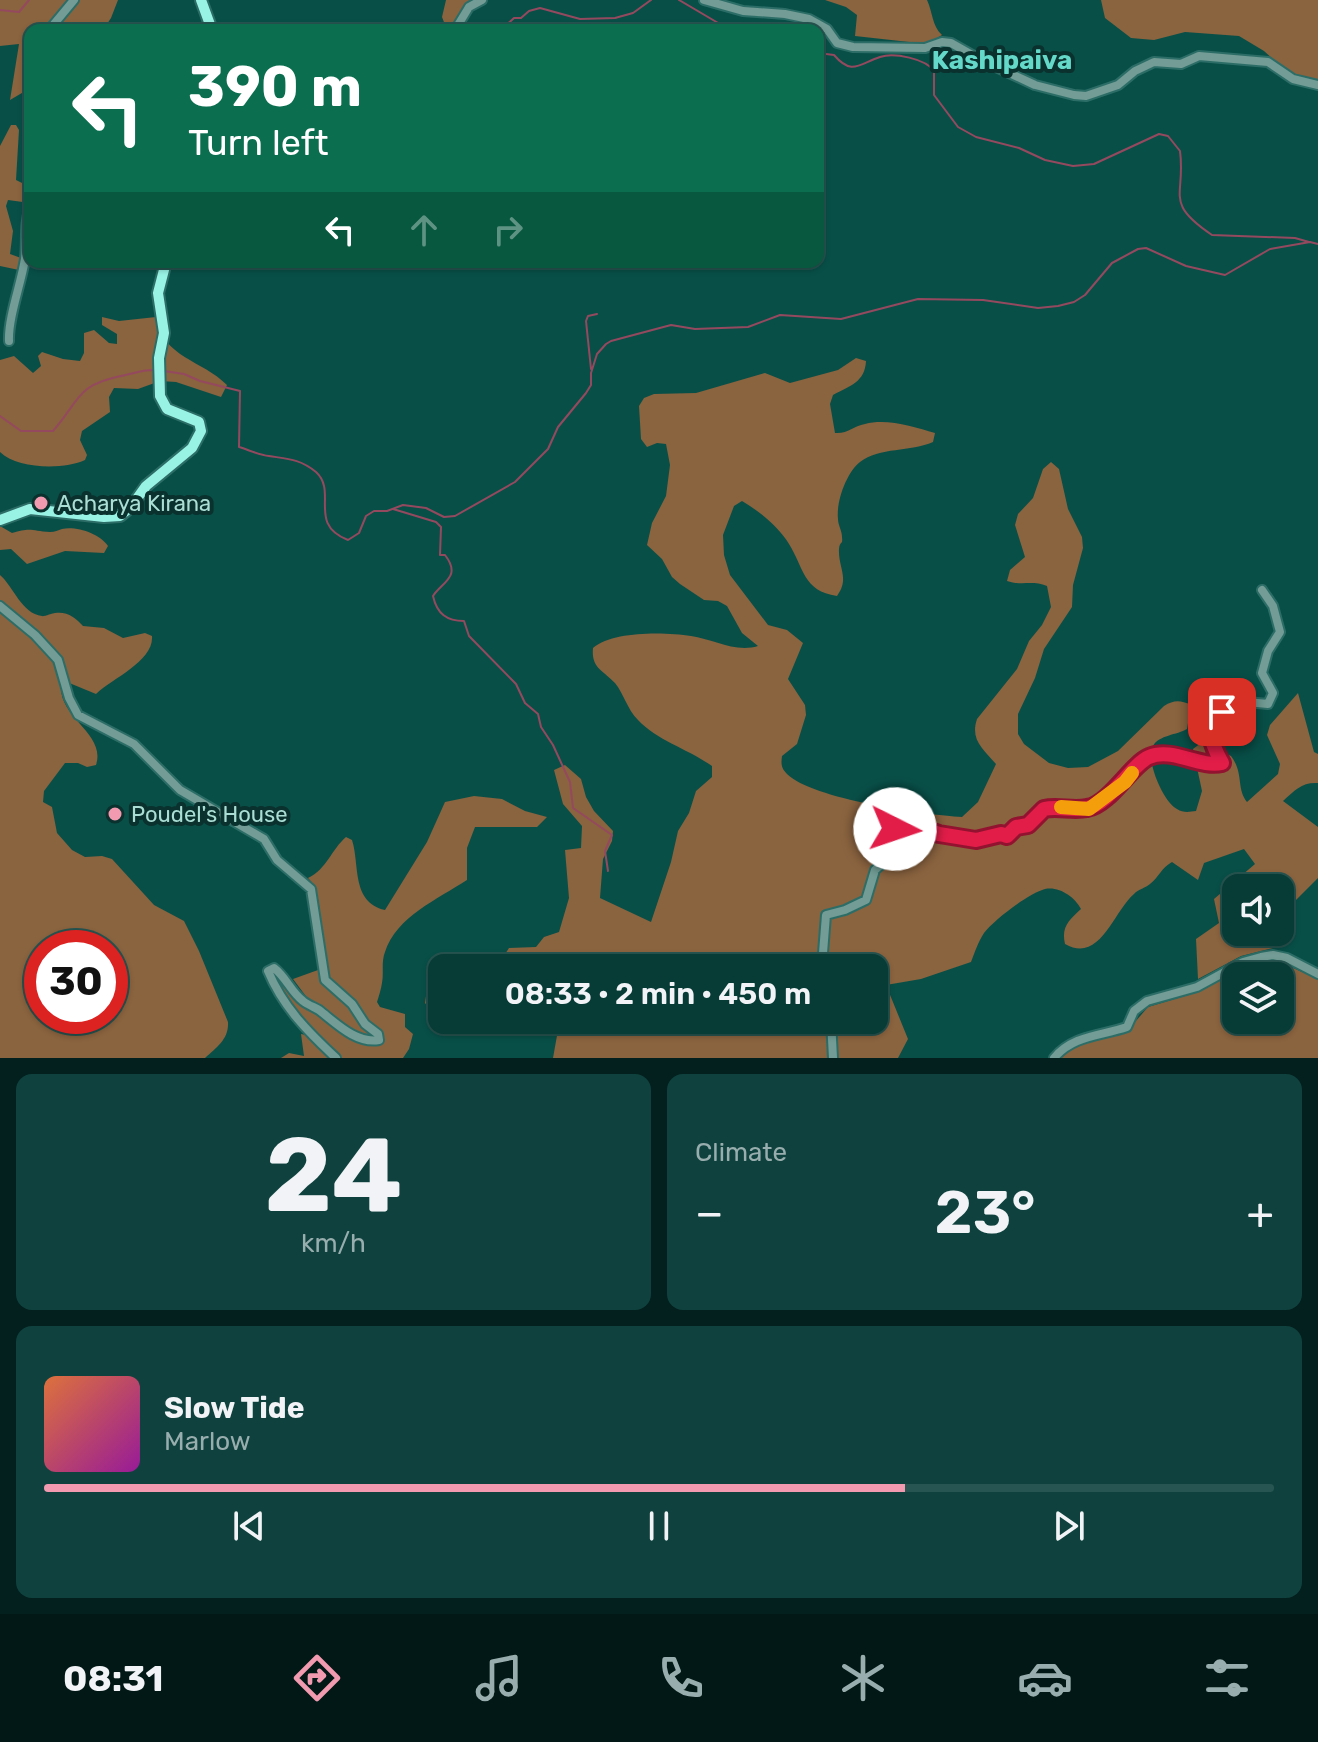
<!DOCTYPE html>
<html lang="en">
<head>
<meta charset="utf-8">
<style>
  body { margin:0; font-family:Rubik,sans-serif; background:#0f423e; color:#f1f3f6; height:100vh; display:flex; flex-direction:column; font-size:30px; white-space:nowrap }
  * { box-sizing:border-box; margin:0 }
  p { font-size:26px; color:#98adad }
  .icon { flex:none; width:44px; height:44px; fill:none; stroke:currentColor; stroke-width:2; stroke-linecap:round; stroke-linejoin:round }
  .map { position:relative; height:1058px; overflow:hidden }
  .sheet { display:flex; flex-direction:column; gap:16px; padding:16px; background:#03201e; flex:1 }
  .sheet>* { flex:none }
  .hud { position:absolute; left:24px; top:24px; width:800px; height:244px; border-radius:16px; box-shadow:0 2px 6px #0004,0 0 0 2px #275551; background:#0b6e4f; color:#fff; overflow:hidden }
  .fabs { position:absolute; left:1222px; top:874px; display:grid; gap:16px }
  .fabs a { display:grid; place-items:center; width:72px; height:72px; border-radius:16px; background:#063b36; box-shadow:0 2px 6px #0004,0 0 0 2px #275551; font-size:40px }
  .speed { position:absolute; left:24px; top:930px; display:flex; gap:16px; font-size:40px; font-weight:700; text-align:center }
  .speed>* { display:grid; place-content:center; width:104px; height:104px; border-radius:50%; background:#063b36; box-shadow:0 2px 6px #0004,0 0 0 2px #275551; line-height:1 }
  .speed .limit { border:12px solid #d22; background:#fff; color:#111 }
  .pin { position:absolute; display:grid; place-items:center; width:68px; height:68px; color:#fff; margin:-34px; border-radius:16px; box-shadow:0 4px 12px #0006 }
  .me { position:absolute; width:88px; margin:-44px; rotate:94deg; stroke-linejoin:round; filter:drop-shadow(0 0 6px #0008) }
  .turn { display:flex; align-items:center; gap:28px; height:168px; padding:0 32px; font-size:36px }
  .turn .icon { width:104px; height:104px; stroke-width:2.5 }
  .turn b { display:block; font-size:56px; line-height:68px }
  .lanes { display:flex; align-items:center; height:76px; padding:0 32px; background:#0003; justify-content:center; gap:40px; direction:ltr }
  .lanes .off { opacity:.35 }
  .big { font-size:60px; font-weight:600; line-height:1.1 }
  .sheet .tile { flex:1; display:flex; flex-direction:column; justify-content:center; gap:12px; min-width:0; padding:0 28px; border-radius:16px; background:#0f423e }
  .sheet .dial { align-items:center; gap:0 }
  .dial b { font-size:104px; line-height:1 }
  .song { display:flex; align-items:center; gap:24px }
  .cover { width:96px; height:96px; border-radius:12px; background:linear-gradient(135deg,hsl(20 70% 55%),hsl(300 70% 35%)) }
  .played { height:8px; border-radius:4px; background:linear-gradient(90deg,#f29ab0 70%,#275551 70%) }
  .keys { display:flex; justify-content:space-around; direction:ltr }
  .heat { display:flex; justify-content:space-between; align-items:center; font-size:44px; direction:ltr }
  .sheet .tiles { flex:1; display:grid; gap:16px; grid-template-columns:1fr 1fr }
  .tile:last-child { grid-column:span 2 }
  .trip { position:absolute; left:428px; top:954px; width:460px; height:80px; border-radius:16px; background:#063b36; box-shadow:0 2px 6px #0004,0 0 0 2px #275551; font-weight:600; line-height:80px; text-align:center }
  .menu { display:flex; height:128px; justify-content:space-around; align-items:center; background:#021816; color:#98adad }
  .menu .icon { width:56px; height:56px }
  .menu .active { color:#f29ab0 }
  .menu b { font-size:36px; color:#f1f3f6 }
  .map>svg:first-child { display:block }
</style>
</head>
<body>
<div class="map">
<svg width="1318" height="1058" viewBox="0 0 1318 1058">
  <rect width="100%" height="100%" fill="#084f48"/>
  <!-- green -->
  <path fill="#8a633f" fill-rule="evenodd" d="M 0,0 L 118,0 L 111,18 L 103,30 L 30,30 L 30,72 L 27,71 L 27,90 L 10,100 L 19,44 L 0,46 Z
    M 446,0 L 471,0 L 450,30 L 447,30 L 442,17 Z
    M 825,0 L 927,0 C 933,13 932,26 942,35 L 927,44 L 855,36 L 857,15 L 846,7 Z
    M 1101,0 L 1318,0 L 1318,82 L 1292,76 L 1264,51 L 1239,36 L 1185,32 L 1154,40 L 1131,38 L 1105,18 Z
    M 11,125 L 16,125 L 19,130 L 16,180 L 24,184 L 30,190 L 30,203 L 8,200 L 6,206 L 13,231 L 10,254 L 21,258 L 19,270 L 0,266 L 0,146 Z
    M 102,317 L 119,321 L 156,317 C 164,359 201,359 227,385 L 221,397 L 176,382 L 160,381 L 138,389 L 114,388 L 109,397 L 110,412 L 82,431 L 80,440 L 87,455 L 85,460 C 64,470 17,469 0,452 L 0,360 L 14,356 L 33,373 L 41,366 L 38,356 L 42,352 L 63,359 L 80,361 L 84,353 L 84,333 L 94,330 L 109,343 L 117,344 L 117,334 L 102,325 Z
    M 856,358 L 866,361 C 865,382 850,386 833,395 L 830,404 L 835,433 C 848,434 853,426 865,424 C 887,418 914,427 935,433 L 933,442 C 911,452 879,447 860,462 C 847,472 836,501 838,519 C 838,525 842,531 842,537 C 843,546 840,540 839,549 C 838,568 850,578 837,596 C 803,591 804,568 789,544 C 779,527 759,511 742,501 L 734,506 L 723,535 L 724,555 L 730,575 L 768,625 L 787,630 L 803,643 L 788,679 L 805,705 L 806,715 L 797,744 L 782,756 C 781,764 781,768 787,774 C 812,799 925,815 962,817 L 978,802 L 996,764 C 983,749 970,740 977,719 L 1017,669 L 1029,641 L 1042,625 L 1051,607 L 1047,586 C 1033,580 1021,586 1007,581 L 1010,570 L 1025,557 L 1015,525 L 1018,514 L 1033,498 L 1043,469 L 1051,462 L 1059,469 L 1068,509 L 1082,537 L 1083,548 L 1073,585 L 1072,607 L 1044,649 L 1035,678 L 1018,714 L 1018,734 L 1024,744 L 1049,763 L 1068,768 L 1088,767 L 1118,751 L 1164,706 C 1174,700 1180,700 1191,705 L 1187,729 C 1177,735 1159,735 1153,746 C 1145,759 1163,802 1177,809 C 1183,813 1189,812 1196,811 L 1202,791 L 1193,749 L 1201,743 L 1231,756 C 1244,773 1236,788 1247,802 L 1278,774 L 1280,764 L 1267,735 L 1270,725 L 1298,693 L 1314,752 L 1318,754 L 1318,783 C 1302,782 1295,790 1283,801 L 1318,827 L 1318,878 L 1280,916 L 1280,888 L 1236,888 L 1236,932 L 1275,932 L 1273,948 L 1241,956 L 1198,979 L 1196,939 L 1219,923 L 1214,899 L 1255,864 L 1244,849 L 1204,863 L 1198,880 L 1172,862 C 1161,868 1159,877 1150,884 C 1146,888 1138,889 1134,894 C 1113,912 1100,964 1065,944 C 1061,927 1069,920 1081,909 C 1075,897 1059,886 1045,889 C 1029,893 994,920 984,933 C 978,942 975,952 971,962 L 921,979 L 886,985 L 908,1039 L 898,1058 L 553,1058 L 558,1030 L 553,1020 L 874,1020 L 874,968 L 496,968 L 509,948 L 536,947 L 544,937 L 559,932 L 569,898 L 565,850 L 581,848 L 582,826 L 563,804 L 554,770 L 565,765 L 581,779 L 586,797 L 594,811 L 613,831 L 612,841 L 603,859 L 600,898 L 651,922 L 671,862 L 678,831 L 689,813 L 696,791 L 712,777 L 712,766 C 688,749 658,741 638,720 C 627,709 624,694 615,683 C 603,670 591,668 593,648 C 613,631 664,632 691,636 C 713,639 735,653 758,646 L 742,633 L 727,606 L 718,601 L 704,600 L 680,584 L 672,577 L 662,559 L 647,545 L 652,523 L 666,496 L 670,465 L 666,444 L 657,443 L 647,447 L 641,439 L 639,406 L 644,398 L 654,394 L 696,393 L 765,373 L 790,383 L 838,370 Z
    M 0,526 L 12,533 C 31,527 32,531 50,532 C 55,532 58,530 62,529 C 77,526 100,534 108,546 L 104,553 L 65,551 L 27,564 L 11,549 L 0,550 Z
    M 0,575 C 13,586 22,614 42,616 C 43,617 53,613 55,613 C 67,611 76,618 83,626 L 104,628 L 123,638 L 145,633 L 152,636 C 154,661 113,678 96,694 L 62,680 C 53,716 107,732 96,765 L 87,767 L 78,763 L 65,763 L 44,791 L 43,802 L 52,807 L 57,833 L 72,850 L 85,857 L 102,856 L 112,859 L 154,905 L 184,921 L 199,951 L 228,1022 C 229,1039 217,1047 205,1058 L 0,1058 ZM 42,948 L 110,948 L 110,1016 L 42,1016 Z
    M 474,796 L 502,799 L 525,811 L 547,817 L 537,827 L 475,827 L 467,848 L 467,880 C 438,899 396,917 385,952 C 381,962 384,973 382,983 C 381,989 379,996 377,1002 L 380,1007 L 405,1014 L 405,1027 L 413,1034 L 409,1049 L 403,1058 L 281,1058 L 289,1053 L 304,1056 L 301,1034 L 306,1035 L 309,1030 L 287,1000 L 273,972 L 307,1001 L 308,999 L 293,979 L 318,970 L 335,995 L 350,1007 C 343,998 332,987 328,976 C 317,951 327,895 308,878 C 327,869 331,850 346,837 L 352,840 C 360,865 351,902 385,910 L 427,842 L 445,802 Z
    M 1275,960 L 1318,979 L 1318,1058 L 1061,1058 L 1066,1052 L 1089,1041 L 1128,1030 L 1148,1007 L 1195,993 L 1247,965 ZM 1236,976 L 1280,976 L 1280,1020 L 1236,1020 Z
    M 430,995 L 439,1002 L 442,1001 L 442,1020 L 476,1020 L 471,1031 L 455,1036 L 445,1032 L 441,1022 L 425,1003 L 426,996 Z"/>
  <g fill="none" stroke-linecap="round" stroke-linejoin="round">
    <!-- stream -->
    <path stroke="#95495f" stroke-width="2" d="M 679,0 L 730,30
      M 0,10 L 19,12 L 29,0
      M 501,30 L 514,18 L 521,18 L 529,11 L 540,8 L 580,19 L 615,18 L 633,13 L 651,0
      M 818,53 L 834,55 C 852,76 859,64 880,57 C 894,52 926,59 934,71 L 934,95 L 958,127 L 976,137 L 1019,148 L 1045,160 L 1073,166 L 1094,164 L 1159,134 L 1168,136 L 1180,151 C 1186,196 1163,202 1212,235 L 1295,238 L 1309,242
      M 591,369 L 586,321 L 588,316 L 597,314
      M 164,371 L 184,374 L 200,381 L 240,391 L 239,447 C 249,450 259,455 269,456 C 288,459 300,459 316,472 C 338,492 307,524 348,540 L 359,533 L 366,516 L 374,511 L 387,511 L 403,505 L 426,508 L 444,517 L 455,516 L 515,482 L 548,449 L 558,427 L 586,393 L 591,385 L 591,373 L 597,354 L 606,344 L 611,341 L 671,325 L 695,329 L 748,327 L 780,315 L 841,319 L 918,299 L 983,300 L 1038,308 L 1058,306 L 1074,302 L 1085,295 L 1112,263 L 1138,249 L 1146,248 L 1186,266 L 1225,275 L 1270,249 L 1310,242 L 1318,244
      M 0,416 L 21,431 L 53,431 C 80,400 76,385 121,376 C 132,374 141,370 153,370
      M 393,509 L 436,522 L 441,527 L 440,555 L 445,555 C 462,577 442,582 433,596 C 437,614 447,621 464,621 L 469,636 L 516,684 L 525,703 L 538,714 L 541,727 L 553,745 L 570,782 L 573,808 L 612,835 L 605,851 L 608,871"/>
    <!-- minor casing -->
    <g stroke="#2c6e67" stroke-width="12">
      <path id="minor" d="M 704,0 L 743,11 L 785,14 L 809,19 L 827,29 L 837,43 L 853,47 L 925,48 L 942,42 L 951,43 L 981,60 L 1035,85 L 1074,95 L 1086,96 L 1118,85 L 1135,71 L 1154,62 L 1181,64 L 1199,56 L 1268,62 L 1293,79 L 1318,85
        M 49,30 L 74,0
        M 455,30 L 469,7 L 482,0
        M 30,69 L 30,85
        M 9,341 C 8,318 21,284 25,259 C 27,242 24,223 30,208
        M 0,606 L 35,635 L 58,660 L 69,698 L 78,715 L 134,744 L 180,790 L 264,839 L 277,860 L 311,889 L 325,980 L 352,1004 L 365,1024 L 378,1034 L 379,1040 C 356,1044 336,1023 319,1010 C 314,1007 308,1005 303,1001 C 291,992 286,977 274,968 L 268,971 C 283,1007 308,1032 336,1058
        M 825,968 L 823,953 L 826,915 L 845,910 L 866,900 L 875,870 L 884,862 L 895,829 L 912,825 L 939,834 L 976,840 L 1001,834 L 1007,836 L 1016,827 L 1028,825 L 1047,808 L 1089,809 L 1125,782 L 1149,757 L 1164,755 L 1211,766 L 1222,763 C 1219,757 1214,752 1212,746 C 1206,725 1222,712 1236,701 L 1268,704 L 1273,693 L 1262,673 L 1268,651 L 1280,632 L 1273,606 L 1262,590
        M 831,1020 L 833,1058
        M 1054,1058 C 1073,1035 1101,1036 1127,1027 L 1134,1011 L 1147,1001 L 1197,987 L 1243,962 L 1261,957 L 1273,955 L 1287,958 L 1318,974"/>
    </g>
    <!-- major casing -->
    <g stroke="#2c6e67" stroke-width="14">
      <path id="major" d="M 201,0 L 212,30
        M 0,520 L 30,509 L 104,517 L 120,516 L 131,507 L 146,486 L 192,448 L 201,431 L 199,422 L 167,409 L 160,396 L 159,358 L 164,333 L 158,293 L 166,262"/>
    </g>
    <!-- minor -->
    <use href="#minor" stroke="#729c95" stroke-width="8"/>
    <!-- major -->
    <use href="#major" stroke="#99f3e5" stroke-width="10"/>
  </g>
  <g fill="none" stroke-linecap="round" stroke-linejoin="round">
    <!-- route casing -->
    <g stroke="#92132f" stroke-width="20">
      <path id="route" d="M 895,829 L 912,825 L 939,834 L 976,840 L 1001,834 L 1007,836 L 1016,827 L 1028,825 L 1044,809 C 1058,806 1073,811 1087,808 C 1109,805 1132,764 1149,757 C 1172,747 1199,768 1222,763 C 1212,744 1204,731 1222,712"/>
    </g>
    <!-- route -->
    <use href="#route" stroke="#e11d48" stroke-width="14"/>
    <!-- slow -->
    <path stroke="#f59e0b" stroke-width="14" d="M 1061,807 L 1089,809 L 1125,782 L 1132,773"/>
  </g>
  <!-- markers -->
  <g fill="#f29ab0" stroke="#0a312d" stroke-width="3">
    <circle cx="41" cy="503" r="8"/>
    <circle cx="115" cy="814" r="8"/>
  </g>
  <g text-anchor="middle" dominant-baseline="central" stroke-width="8" stroke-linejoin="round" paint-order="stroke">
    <!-- poi labels -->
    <g font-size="22" fill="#aaded5" stroke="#0a312d" text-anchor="start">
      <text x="57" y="503">Acharya Kirana</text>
      <text x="131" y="814">Poudel's House</text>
    </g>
    <!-- quarter labels -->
    <g font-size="26" font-weight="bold" fill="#64d9ca" stroke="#0a312d">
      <text x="1002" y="60">Kashipaiva</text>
    </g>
  </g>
</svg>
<div class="fabs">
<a><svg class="icon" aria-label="sound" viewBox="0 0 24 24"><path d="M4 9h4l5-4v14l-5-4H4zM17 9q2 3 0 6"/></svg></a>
<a><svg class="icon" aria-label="layers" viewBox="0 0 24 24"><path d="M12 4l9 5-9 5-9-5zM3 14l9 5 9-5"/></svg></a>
</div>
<div class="speed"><div class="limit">30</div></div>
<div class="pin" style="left:1222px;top:712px;background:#d93025"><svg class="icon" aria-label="arrive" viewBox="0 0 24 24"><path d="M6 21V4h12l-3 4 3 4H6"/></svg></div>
<svg class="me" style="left:895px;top:829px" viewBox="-20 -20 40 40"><circle r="19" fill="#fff"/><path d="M0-13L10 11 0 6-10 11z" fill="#e11d48"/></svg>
<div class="trip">08:33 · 2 min · 450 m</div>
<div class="hud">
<div class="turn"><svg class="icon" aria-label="left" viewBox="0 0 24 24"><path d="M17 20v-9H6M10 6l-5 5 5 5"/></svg><div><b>390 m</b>Turn left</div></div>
<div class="lanes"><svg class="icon" aria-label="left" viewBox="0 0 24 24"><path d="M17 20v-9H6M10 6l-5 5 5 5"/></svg><svg class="icon off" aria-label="ahead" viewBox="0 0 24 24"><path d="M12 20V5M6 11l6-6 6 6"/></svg><svg class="icon off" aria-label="right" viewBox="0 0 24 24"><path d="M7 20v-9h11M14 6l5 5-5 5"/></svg></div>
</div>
</div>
<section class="sheet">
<div class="tiles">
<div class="tile dial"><b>24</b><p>km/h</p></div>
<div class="tile"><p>Climate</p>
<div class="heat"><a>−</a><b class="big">23°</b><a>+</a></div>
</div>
<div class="tile">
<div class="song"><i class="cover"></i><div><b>Slow Tide</b><p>Marlow</p></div></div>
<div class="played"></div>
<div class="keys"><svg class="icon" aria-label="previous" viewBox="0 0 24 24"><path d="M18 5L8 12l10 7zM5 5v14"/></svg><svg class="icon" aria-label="pause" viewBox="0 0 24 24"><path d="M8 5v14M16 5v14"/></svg><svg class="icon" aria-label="next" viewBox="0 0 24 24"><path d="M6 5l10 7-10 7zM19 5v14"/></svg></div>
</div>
</div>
</section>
<nav class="menu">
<b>08:31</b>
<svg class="icon active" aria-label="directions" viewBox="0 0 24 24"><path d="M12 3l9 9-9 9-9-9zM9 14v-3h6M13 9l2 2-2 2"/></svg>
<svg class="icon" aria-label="music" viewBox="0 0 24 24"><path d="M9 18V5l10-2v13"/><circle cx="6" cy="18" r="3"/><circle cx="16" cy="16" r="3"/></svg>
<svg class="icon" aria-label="phone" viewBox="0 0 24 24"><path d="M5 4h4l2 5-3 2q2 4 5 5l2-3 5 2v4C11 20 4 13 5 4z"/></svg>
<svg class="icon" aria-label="climate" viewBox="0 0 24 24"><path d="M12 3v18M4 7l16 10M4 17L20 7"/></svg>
<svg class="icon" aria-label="car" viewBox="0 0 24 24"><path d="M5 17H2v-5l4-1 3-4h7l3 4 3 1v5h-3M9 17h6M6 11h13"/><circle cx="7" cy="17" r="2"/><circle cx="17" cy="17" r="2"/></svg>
<svg class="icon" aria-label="filters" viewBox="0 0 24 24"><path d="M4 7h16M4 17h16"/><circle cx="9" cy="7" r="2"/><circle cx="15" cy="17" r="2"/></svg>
</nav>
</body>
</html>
